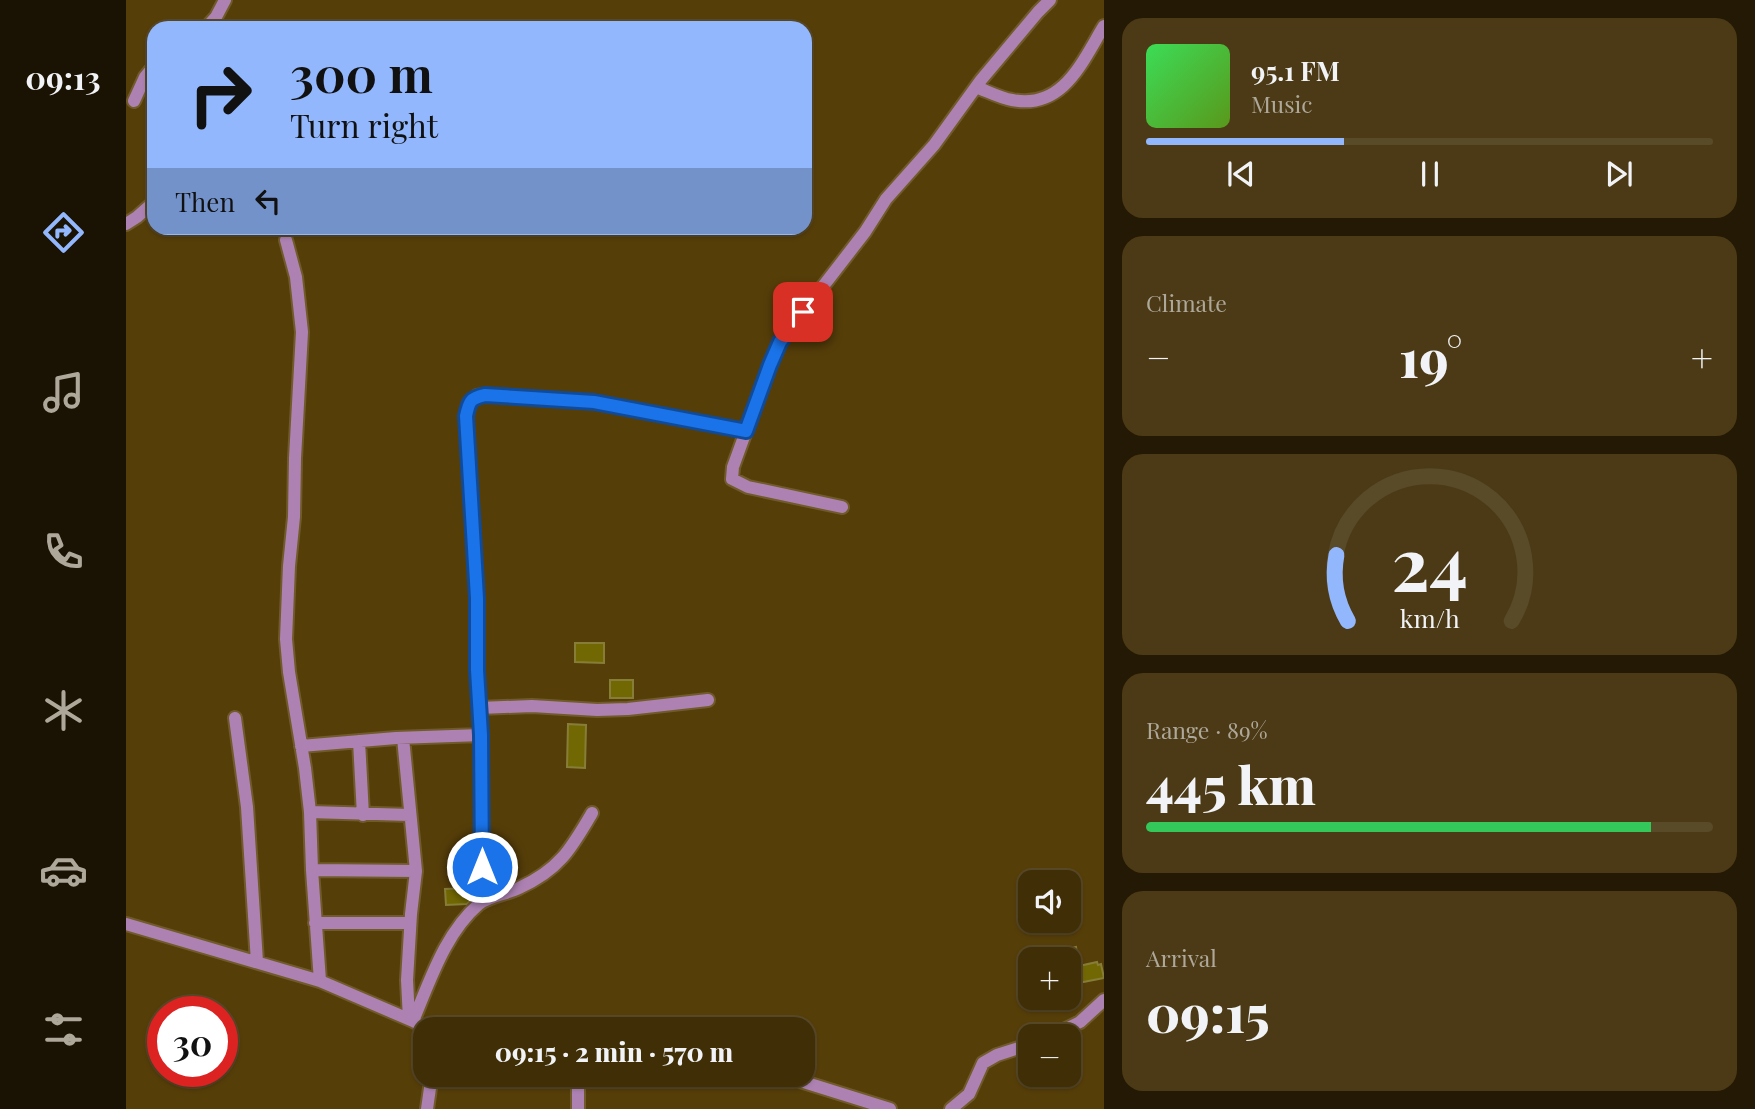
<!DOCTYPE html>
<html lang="en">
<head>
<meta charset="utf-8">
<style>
  body { margin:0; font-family:"Playfair Display",serif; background:#4b3a15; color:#f1f3f6; height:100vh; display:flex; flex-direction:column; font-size:26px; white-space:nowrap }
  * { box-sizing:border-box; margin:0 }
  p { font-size:23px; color:#aea89b }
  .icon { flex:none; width:38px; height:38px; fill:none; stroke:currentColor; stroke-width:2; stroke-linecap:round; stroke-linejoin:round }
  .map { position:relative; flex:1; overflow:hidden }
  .drawer { display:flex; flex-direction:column; gap:18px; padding:18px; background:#231904; width:651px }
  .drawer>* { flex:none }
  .hud { position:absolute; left:21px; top:21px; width:665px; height:214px; border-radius:21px; box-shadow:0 2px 5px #0004,0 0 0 2px #594a28; background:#92b7fd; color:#111; overflow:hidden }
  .fabs { position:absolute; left:892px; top:870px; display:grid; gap:14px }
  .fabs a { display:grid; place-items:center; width:63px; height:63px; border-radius:14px; background:#402e07; box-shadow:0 2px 5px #0004,0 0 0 2px #594a28; font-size:35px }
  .speed { position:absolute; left:21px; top:996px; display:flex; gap:14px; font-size:35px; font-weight:700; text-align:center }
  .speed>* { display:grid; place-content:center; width:91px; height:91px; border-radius:50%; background:#402e07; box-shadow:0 2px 5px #0004,0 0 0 2px #594a28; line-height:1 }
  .speed .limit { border:10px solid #d22; background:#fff; color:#111 }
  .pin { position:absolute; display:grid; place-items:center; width:60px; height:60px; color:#fff; margin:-30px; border-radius:14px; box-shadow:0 4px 10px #0006 }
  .me { position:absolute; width:77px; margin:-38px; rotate:0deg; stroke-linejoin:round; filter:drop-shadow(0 0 5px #0008) }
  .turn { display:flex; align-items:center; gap:24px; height:147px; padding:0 28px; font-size:32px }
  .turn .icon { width:91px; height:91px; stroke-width:2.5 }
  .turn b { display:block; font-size:49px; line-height:60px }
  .then { display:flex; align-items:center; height:66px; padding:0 28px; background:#0003; gap:14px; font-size:26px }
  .big { font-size:52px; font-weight:800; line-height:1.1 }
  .drawer .tile { flex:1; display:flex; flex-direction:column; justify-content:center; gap:10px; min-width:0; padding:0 24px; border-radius:21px; background:#4b3a15 }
  .drawer .dial { align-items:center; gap:0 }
  .dial svg { height:182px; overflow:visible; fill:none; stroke:#594a28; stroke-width:7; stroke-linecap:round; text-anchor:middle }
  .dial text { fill:#f1f3f6; stroke:none }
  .song { display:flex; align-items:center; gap:21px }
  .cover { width:84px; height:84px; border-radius:10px; background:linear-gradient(135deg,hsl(130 70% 55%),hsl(90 70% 35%)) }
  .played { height:7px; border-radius:4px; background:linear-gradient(90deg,#92b7fd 35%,#594a28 35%) }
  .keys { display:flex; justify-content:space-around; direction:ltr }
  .heat { display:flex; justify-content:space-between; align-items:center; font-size:38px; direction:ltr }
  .charge { height:10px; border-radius:5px; background:linear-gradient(90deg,#34c759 89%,#594a28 0) }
  .trip { position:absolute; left:287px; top:1017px; width:402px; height:70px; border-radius:21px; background:#402e07; box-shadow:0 2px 5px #0004,0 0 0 2px #594a28; font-weight:800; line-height:70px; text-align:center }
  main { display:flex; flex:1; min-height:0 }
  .tabs { display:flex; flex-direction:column; width:126px; justify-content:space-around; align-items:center; background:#1a1203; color:#aea89b }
  .tabs .icon { width:49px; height:49px }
  .tabs .on { color:#92b7fd }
  .tabs b { font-size:32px; color:#f1f3f6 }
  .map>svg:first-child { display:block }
</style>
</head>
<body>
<main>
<nav class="tabs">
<b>09:13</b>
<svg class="icon on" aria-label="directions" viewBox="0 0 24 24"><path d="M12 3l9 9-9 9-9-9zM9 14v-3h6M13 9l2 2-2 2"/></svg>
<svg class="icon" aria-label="music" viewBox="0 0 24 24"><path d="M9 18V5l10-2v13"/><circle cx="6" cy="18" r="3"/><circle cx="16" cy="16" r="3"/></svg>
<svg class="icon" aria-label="phone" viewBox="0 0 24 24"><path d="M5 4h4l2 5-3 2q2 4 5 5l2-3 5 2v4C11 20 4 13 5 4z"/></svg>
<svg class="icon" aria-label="climate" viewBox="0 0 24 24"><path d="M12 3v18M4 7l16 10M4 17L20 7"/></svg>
<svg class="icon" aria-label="car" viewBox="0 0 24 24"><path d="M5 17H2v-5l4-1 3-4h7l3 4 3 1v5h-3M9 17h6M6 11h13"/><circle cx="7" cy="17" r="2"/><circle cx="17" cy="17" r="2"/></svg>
<svg class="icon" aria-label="filters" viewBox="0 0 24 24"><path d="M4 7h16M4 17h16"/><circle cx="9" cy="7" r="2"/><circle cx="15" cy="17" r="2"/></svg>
</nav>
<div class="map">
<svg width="978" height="1109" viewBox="0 0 978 1109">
  <rect width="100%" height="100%" fill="#563e09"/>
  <!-- building -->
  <path fill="#726803" stroke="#867e38" stroke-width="2" d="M 449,643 L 478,643 L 478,663 L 449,662 Z
    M 484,680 L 507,680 L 507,698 L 484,698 Z
    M 442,724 L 460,725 L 459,768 L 441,767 Z
    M 343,888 L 344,901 L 341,904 L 320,905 L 319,889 Z
    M 950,947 L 953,966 L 971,962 L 972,965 L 975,964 L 978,978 L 947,984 L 941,949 Z"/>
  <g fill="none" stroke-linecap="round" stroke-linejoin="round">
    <!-- minor casing -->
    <g stroke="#715b2b" stroke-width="16">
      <path id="minor" d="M 80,28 L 90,17 L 99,0
        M 850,87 C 861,91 874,98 886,100 C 937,110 956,62 978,26
        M 8,101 L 19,77 L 28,66
        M 0,224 L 11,217 L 28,202
        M 160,240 L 170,277 L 176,332 L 169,458 L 168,517 L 163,566 L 160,639 L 163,672 L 179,768 L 184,812 L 186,870 L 194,981
        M 716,507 L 622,487 L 606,479 L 607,467 L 644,365 L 654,342 L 739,232 L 760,199 L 808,145 L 855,80 L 912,12 L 924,0
        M 353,708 L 406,706 L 471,710 L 502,709 L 582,700
        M 109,718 L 121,807 L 131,962
        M 277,738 L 290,871 L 285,914 L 281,980 L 283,1019
        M 233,741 L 237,815
        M 175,746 L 270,738 L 355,735
        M 184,812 L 284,815
        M 186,870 L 290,871
        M 355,902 L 356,828 L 355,735 L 351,670 L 351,598 L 340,416 L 343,403 L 351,396 L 359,395 L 468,402 L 620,431
        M 189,923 L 284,923
        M 0,924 L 194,981 L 287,1021 L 302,1029
        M 287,1021 C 304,981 319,933 353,904 C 363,896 381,894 393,888 C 433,870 445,849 466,813
        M 926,1036 L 954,1022 L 978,1000
        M 452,1074 L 452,1109
        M 652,1074 L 764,1109
        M 301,1109 L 306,1074
        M 825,1109 L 843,1094 L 857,1063 L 871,1055 L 905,1044"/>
    </g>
    <!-- minor -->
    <use href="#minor" stroke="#ad82b3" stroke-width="12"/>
  </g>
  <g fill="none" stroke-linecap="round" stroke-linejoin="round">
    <!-- route casing -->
    <g stroke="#114b97" stroke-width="18">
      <path id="route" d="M 356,867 L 355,735 L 351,670 L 351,598 L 340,416 C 343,402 344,398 359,395 L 468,402 L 620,431 L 644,365 L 654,342 L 677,312"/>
    </g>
    <!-- route -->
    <use href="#route" stroke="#1a73e8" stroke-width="12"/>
  </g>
</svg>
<div class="fabs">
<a><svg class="icon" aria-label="sound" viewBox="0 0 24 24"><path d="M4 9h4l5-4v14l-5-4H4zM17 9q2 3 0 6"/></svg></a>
<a>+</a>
<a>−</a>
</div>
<div class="speed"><div class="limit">30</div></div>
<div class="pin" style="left:677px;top:312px;background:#d93025"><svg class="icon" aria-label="arrive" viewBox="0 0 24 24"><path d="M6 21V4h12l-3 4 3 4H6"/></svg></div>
<svg class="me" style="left:356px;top:867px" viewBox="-20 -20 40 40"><circle r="17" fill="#1a73e8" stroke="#fff" stroke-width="3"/><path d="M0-11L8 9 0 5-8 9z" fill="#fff"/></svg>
<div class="trip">09:15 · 2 min · 570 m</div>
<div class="hud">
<div class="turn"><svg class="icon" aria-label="right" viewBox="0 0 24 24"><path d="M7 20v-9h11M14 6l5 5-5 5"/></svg><div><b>300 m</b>Turn right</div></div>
<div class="then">Then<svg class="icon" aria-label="left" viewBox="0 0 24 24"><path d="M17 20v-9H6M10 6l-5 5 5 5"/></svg></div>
</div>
</div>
<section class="drawer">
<div class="tile">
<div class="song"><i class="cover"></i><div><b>95.1 FM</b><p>Music</p></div></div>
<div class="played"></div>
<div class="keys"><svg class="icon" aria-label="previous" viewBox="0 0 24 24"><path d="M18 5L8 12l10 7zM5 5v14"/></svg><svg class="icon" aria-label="pause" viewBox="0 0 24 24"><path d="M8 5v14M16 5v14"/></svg><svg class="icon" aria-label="next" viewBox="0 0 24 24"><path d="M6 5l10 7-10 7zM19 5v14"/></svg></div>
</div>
<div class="tile"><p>Climate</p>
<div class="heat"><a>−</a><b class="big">19°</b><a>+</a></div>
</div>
<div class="tile dial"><svg viewBox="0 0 100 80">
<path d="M14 69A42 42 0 1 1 86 69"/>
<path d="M14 69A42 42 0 0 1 9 40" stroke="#92b7fd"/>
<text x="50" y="56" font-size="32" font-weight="700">24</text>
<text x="50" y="72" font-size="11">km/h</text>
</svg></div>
<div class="tile"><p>Range · 89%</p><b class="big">445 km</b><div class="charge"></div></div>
<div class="tile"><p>Arrival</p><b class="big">09:15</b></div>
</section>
</main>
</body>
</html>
